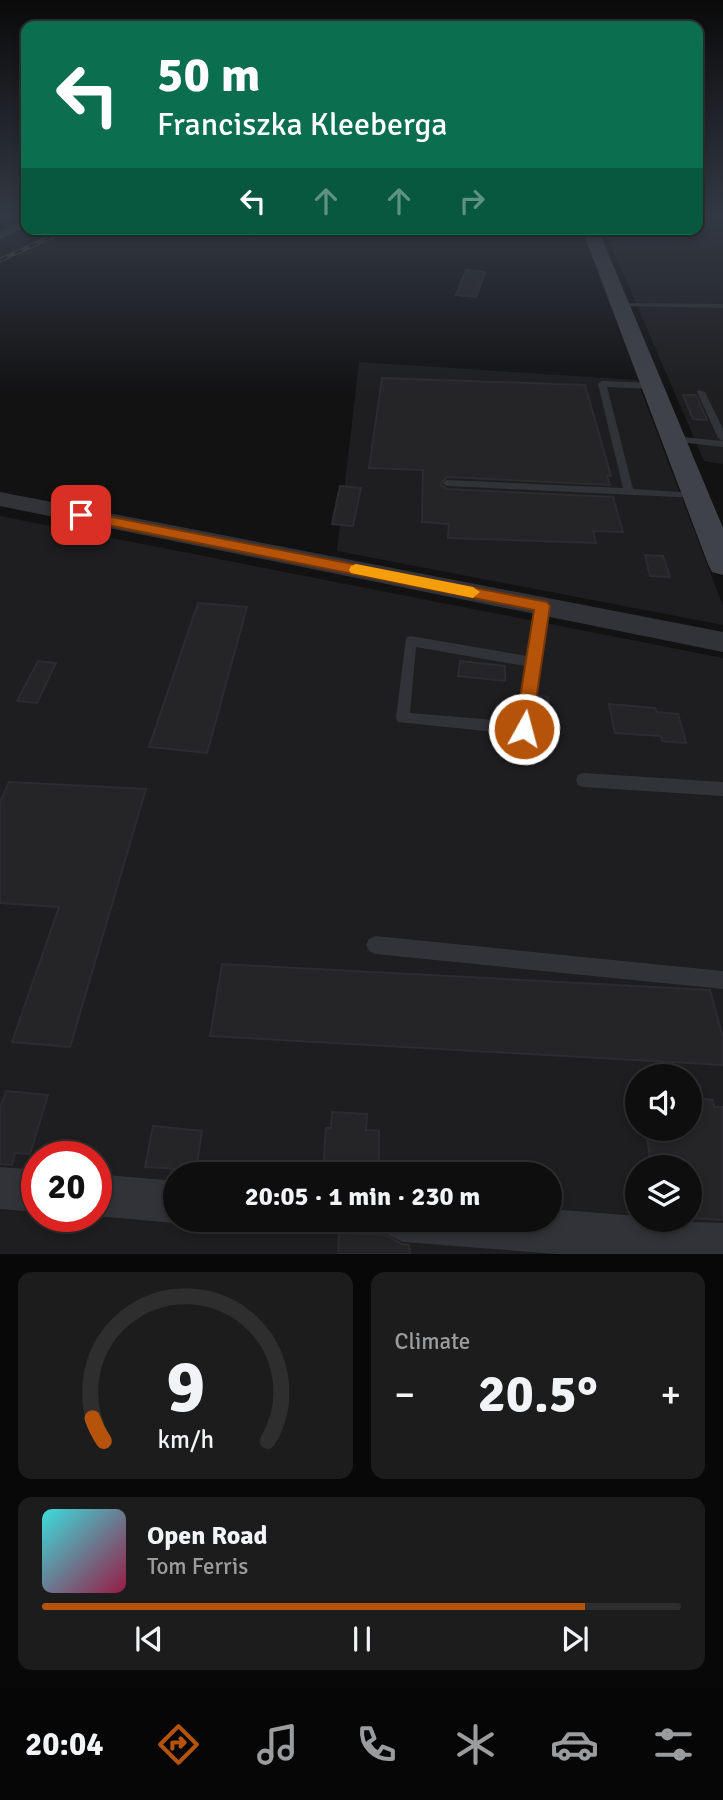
<!DOCTYPE html>
<html lang="en">
<head>
<meta charset="utf-8">
<style>
  body { margin:0; font-family:Signika,sans-serif; background:#1c1c1c; color:#f1f3f6; height:100vh; display:flex; flex-direction:column; font-size:26px; white-space:nowrap }
  * { box-sizing:border-box; margin:0 }
  p { font-size:23px; color:#9b9c9e }
  .icon { flex:none; width:38px; height:38px; fill:none; stroke:currentColor; stroke-width:2; stroke-linecap:round; stroke-linejoin:round }
  .map { position:relative; height:1254px; overflow:hidden }
  .drawer { display:flex; flex-direction:column; gap:18px; padding:18px; background:#080808; flex:1 }
  .drawer>* { flex:none }
  .hud { position:absolute; left:21px; top:21px; width:682px; height:214px; border-radius:14px; box-shadow:0 4px 10px #0003,0 0 0 2px #2e2e2e; background:#0b6e4f; color:#fff; overflow:hidden }
  .buttons { position:absolute; left:625px; top:1064px; display:grid; gap:14px }
  .buttons a { display:grid; place-items:center; width:77px; height:77px; border-radius:50%; background:#0e0e0e; box-shadow:0 4px 10px #0003,0 0 0 2px #2e2e2e; font-size:35px }
  .speed { position:absolute; left:21px; top:1141px; display:flex; gap:14px; font-size:35px; font-weight:700; text-align:center }
  .speed>* { display:grid; place-content:center; width:91px; height:91px; border-radius:50%; background:#0e0e0e; box-shadow:0 4px 10px #0003,0 0 0 2px #2e2e2e; line-height:1 }
  .speed .limit { border:10px solid #d22; background:#fff; color:#111 }
  .pin { position:absolute; display:grid; place-items:center; width:60px; height:60px; color:#fff; margin:-30px; border-radius:14px; box-shadow:0 4px 10px #0006 }
  .me { position:absolute; width:77px; margin:-38px; rotate:7deg; stroke-linejoin:round; filter:drop-shadow(0 0 5px #0008) }
  .turn { display:flex; align-items:center; gap:24px; height:147px; padding:0 21px; font-size:32px }
  .turn .icon { width:91px; height:91px; stroke-width:2.5 }
  .turn b { display:block; font-size:49px; line-height:60px }
  .lanes { display:flex; align-items:center; height:66px; padding:0 21px; background:#0003; justify-content:center; gap:35px; direction:ltr }
  .lanes .off { opacity:.35 }
  .big { font-size:52px; font-weight:800; line-height:1.1 }
  .drawer .card { flex:1; display:flex; flex-direction:column; justify-content:center; gap:10px; min-width:0; padding:0 24px; border-radius:14px; background:#1c1c1c }
  .drawer .dial { align-items:center; gap:0 }
  .dial svg { height:182px; overflow:visible; fill:none; stroke:#2e2e2e; stroke-width:7; stroke-linecap:round; text-anchor:middle }
  .dial text { fill:#f1f3f6; stroke:none }
  .song { display:flex; align-items:center; gap:21px }
  .cover { width:84px; height:84px; border-radius:10px; background:linear-gradient(135deg,hsl(180 70% 55%),hsl(340 70% 35%)) }
  .played { height:7px; border-radius:4px; background:linear-gradient(90deg,#b45309 85%,#2e2e2e 85%) }
  .keys { display:flex; justify-content:space-around; direction:ltr }
  .heat { display:flex; justify-content:space-between; align-items:center; font-size:38px; direction:ltr }
  .drawer .tiles { flex:1; display:grid; gap:18px; grid-template-columns:1fr 1fr }
  .card:last-child { grid-column:span 2 }
  .trip { position:absolute; left:163px; top:1162px; width:399px; height:70px; border-radius:35px; background:#0e0e0e; box-shadow:0 4px 10px #0003,0 0 0 2px #2e2e2e; font-weight:800; line-height:70px; text-align:center }
  .tab-bar { display:flex; height:112px; justify-content:space-around; align-items:center; background:#060606; color:#9b9c9e }
  .tab-bar .icon { width:49px; height:49px }
  .tab-bar .on { color:#b45309 }
  .tab-bar b { font-size:32px; color:#f1f3f6 }
  .map>svg:first-child { display:block }
</style>
</head>
<body>
<div class="map">
<svg width="723" height="1254" viewBox="0 0 723 1254">
  <rect width="100%" height="100%" fill="#121213"/>
  <!-- built -->
  <path fill="#1e1e20" fill-rule="evenodd" d="M 698,224 L 723,224 L 723,464 L 704,461 L 604,229 L 698,229 Z
    M 359,362 L 637,380 L 723,606 L 723,625 L 337,551 Z
    M 0,516 L 723,658 L 723,1254 L 0,1254 ZM 637,1076 L 690,1076 L 690,1129 L 637,1129 ZM 37,1157 L 96,1157 L 96,1216 L 37,1216 ZM 637,1167 L 690,1167 L 690,1220 L 637,1220 ZM 175,1174 L 550,1174 L 550,1220 L 175,1220 Z"/>
  <!-- building -->
  <path fill="#252427" stroke="#2c2b30" stroke-width="2" d="M 466,270 L 485,272 L 476,297 L 456,295 Z
    M 382,378 L 585,385 L 611,476 L 607,476 L 610,485 L 447,477 L 440,484 L 447,489 L 613,497 L 623,532 L 593,531 L 596,543 L 448,538 L 449,524 L 422,522 L 423,470 L 369,468 Z
    M 683,395 L 696,395 L 707,420 L 693,419 Z
    M 340,486 L 361,488 L 353,526 L 332,524 Z
    M 645,555 L 663,556 L 670,577 L 650,576 Z
    M 198,603 L 247,607 L 207,753 L 149,747 Z
    M 38,661 L 56,663 L 37,703 L 17,701 Z
    M 460,661 L 505,666 L 505,681 L 458,676 Z
    M 537,695 L 548,697 L 548,726 L 533,724 Z
    M 609,704 L 655,708 L 657,712 L 678,714 L 686,743 L 662,741 L 661,736 L 615,733 Z
    M 9,782 L 146,789 L 70,1047 L 12,1042 L 59,907 L 0,903 L 0,802 Z
    M 222,964 L 710,990 L 723,1038 L 723,1065 L 210,1036 Z
    M 6,1091 L 48,1095 L 30,1154 L 15,1153 L 12,1165 L 0,1164 L 0,1108 Z
    M 690,1097 L 713,1100 L 714,1107 L 723,1107 L 723,1220 L 690,1218 L 690,1167 L 651,1167 L 646,1129 L 690,1129 Z
    M 332,1112 L 367,1114 L 366,1130 L 379,1131 L 379,1174 L 323,1174 L 326,1128 L 331,1128 Z
    M 153,1126 L 202,1131 L 196,1170 L 145,1167 Z
    M 339,1233 L 385,1235 L 402,1244 L 409,1245 L 410,1254 L 338,1254 Z"/>
  <g fill="none" stroke-linecap="round" stroke-linejoin="round">
    <!-- lane -->
    <path fill="#323339" fill-rule="evenodd" d="M 619,303 L 723,304 L 723,308 L 621,306 L 617,304 Z
      M 602,381 L 653,383 L 657,386 L 653,389 L 607,387 L 633,489 L 695,493 L 699,494 L 699,498 L 447,486 L 442,483 L 447,480 L 623,488 L 598,384 Z
      M 698,390 L 705,392 L 723,429 L 723,441 L 718,438 L 697,392 Z
      M 673,436 L 723,441 L 723,447 L 670,441 L 670,437 Z
      M 542,601 L 548,606 L 529,733 L 524,735 L 398,722 L 396,718 L 406,638 L 410,636 L 527,656 L 536,606 ZM 416,647 L 525,666 L 518,722 L 410,713 Z
      M 583,773 L 723,782 L 723,796 L 583,787 L 578,785 L 576,780 L 578,775 Z
      M 375,936 L 723,971 L 723,989 L 375,954 L 369,951 L 366,945 L 369,939 Z"/>
    <!-- street -->
    <path fill="#323339" fill-rule="evenodd" d="M 26,220 L 26,227 L 0,239 L 0,231 Z
      M 0,492 L 723,632 L 723,652 L 0,506 Z
      M 0,1167 L 37,1170 L 37,1212 L 0,1209 Z
      M 96,1174 L 175,1181 L 175,1220 L 184,1220 L 175,1223 L 96,1216 Z
      M 550,1209 L 637,1216 L 637,1220 L 723,1223 L 723,1254 L 557,1254 L 403,1242 L 388,1235 L 381,1220 L 550,1220 Z"/>
    <!-- secondary -->
    <path fill="#404249" fill-rule="evenodd" d="M 582,229 L 598,229 L 723,528 L 723,575 L 712,572 L 708,564 Z"/>
    <!-- rail casing -->
    <g stroke="#45474e" stroke-width="4.5">
      <path id="rail" d="M 0,260 L 69,229"/>
    </g>
    <!-- rail -->
    <use href="#rail" stroke="#0d0d0e" stroke-width="2.5" stroke-dasharray="8" stroke-linecap="butt"/>
  </g>
  <!-- sky -->
  <linearGradient id="sky" x2="0" y2="1"><stop stop-color="#0a0a0a"/><stop offset="0.55" stop-color="#333944"/><stop offset="1" stop-color="#333944" stop-opacity="0"/></linearGradient>
  <rect width="723" height="395" fill="url(#sky)"/>
  <!-- route -->
  <path fill="#b45309" stroke="#753606" stroke-width="2" d="M 81,511 L 547,602 L 550,606 L 531,734 L 524,737 L 518,734 L 515,729 L 534,610 L 77,519 L 75,515 Z"/>
  <!-- slow -->
  <path fill="#f59e0b" d="M 356,564 L 473,587 L 480,592 L 473,598 L 351,573 L 349,570 L 351,566 Z"/>
</svg>
<div class="buttons">
<a><svg class="icon" aria-label="sound" viewBox="0 0 24 24"><path d="M4 9h4l5-4v14l-5-4H4zM17 9q2 3 0 6"/></svg></a>
<a><svg class="icon" aria-label="layers" viewBox="0 0 24 24"><path d="M12 4l9 5-9 5-9-5zM3 14l9 5 9-5"/></svg></a>
</div>
<div class="speed"><div class="limit">20</div></div>
<div class="pin" style="left:81px;top:515px;background:#d93025"><svg class="icon" aria-label="arrive" viewBox="0 0 24 24"><path d="M6 21V4h12l-3 4 3 4H6"/></svg></div>
<svg class="me" style="left:524px;top:729px" viewBox="-20 -20 40 40"><circle r="17" fill="#b45309" stroke="#fff" stroke-width="3"/><path d="M0-11L8 9 0 5-8 9z" fill="#fff"/></svg>
<div class="trip">20:05 · 1 min · 230 m</div>
<div class="hud">
<div class="turn"><svg class="icon" aria-label="left" viewBox="0 0 24 24"><path d="M17 20v-9H6M10 6l-5 5 5 5"/></svg><div><b>50 m</b>Franciszka Kleeberga</div></div>
<div class="lanes"><svg class="icon" aria-label="left" viewBox="0 0 24 24"><path d="M17 20v-9H6M10 6l-5 5 5 5"/></svg><svg class="icon off" aria-label="ahead" viewBox="0 0 24 24"><path d="M12 20V5M6 11l6-6 6 6"/></svg><svg class="icon off" aria-label="ahead" viewBox="0 0 24 24"><path d="M12 20V5M6 11l6-6 6 6"/></svg><svg class="icon off" aria-label="right" viewBox="0 0 24 24"><path d="M7 20v-9h11M14 6l5 5-5 5"/></svg></div>
</div>
</div>
<section class="drawer">
<div class="tiles">
<div class="card dial"><svg viewBox="0 0 100 80">
<path d="M14 69A42 42 0 1 1 86 69"/>
<path d="M14 69A42 42 0 0 1 9 59" stroke="#b45309"/>
<text x="50" y="56" font-size="32" font-weight="700">9</text>
<text x="50" y="72" font-size="11">km/h</text>
</svg></div>
<div class="card"><p>Climate</p>
<div class="heat"><a>−</a><b class="big">20.5°</b><a>+</a></div>
</div>
<div class="card">
<div class="song"><i class="cover"></i><div><b>Open Road</b><p>Tom Ferris</p></div></div>
<div class="played"></div>
<div class="keys"><svg class="icon" aria-label="previous" viewBox="0 0 24 24"><path d="M18 5L8 12l10 7zM5 5v14"/></svg><svg class="icon" aria-label="pause" viewBox="0 0 24 24"><path d="M8 5v14M16 5v14"/></svg><svg class="icon" aria-label="next" viewBox="0 0 24 24"><path d="M6 5l10 7-10 7zM19 5v14"/></svg></div>
</div>
</div>
</section>
<nav class="tab-bar">
<b>20:04</b>
<svg class="icon on" aria-label="directions" viewBox="0 0 24 24"><path d="M12 3l9 9-9 9-9-9zM9 14v-3h6M13 9l2 2-2 2"/></svg>
<svg class="icon" aria-label="music" viewBox="0 0 24 24"><path d="M9 18V5l10-2v13"/><circle cx="6" cy="18" r="3"/><circle cx="16" cy="16" r="3"/></svg>
<svg class="icon" aria-label="phone" viewBox="0 0 24 24"><path d="M5 4h4l2 5-3 2q2 4 5 5l2-3 5 2v4C11 20 4 13 5 4z"/></svg>
<svg class="icon" aria-label="climate" viewBox="0 0 24 24"><path d="M12 3v18M4 7l16 10M4 17L20 7"/></svg>
<svg class="icon" aria-label="car" viewBox="0 0 24 24"><path d="M5 17H2v-5l4-1 3-4h7l3 4 3 1v5h-3M9 17h6M6 11h13"/><circle cx="7" cy="17" r="2"/><circle cx="17" cy="17" r="2"/></svg>
<svg class="icon" aria-label="filters" viewBox="0 0 24 24"><path d="M4 7h16M4 17h16"/><circle cx="9" cy="7" r="2"/><circle cx="15" cy="17" r="2"/></svg>
</nav>
</body>
</html>
